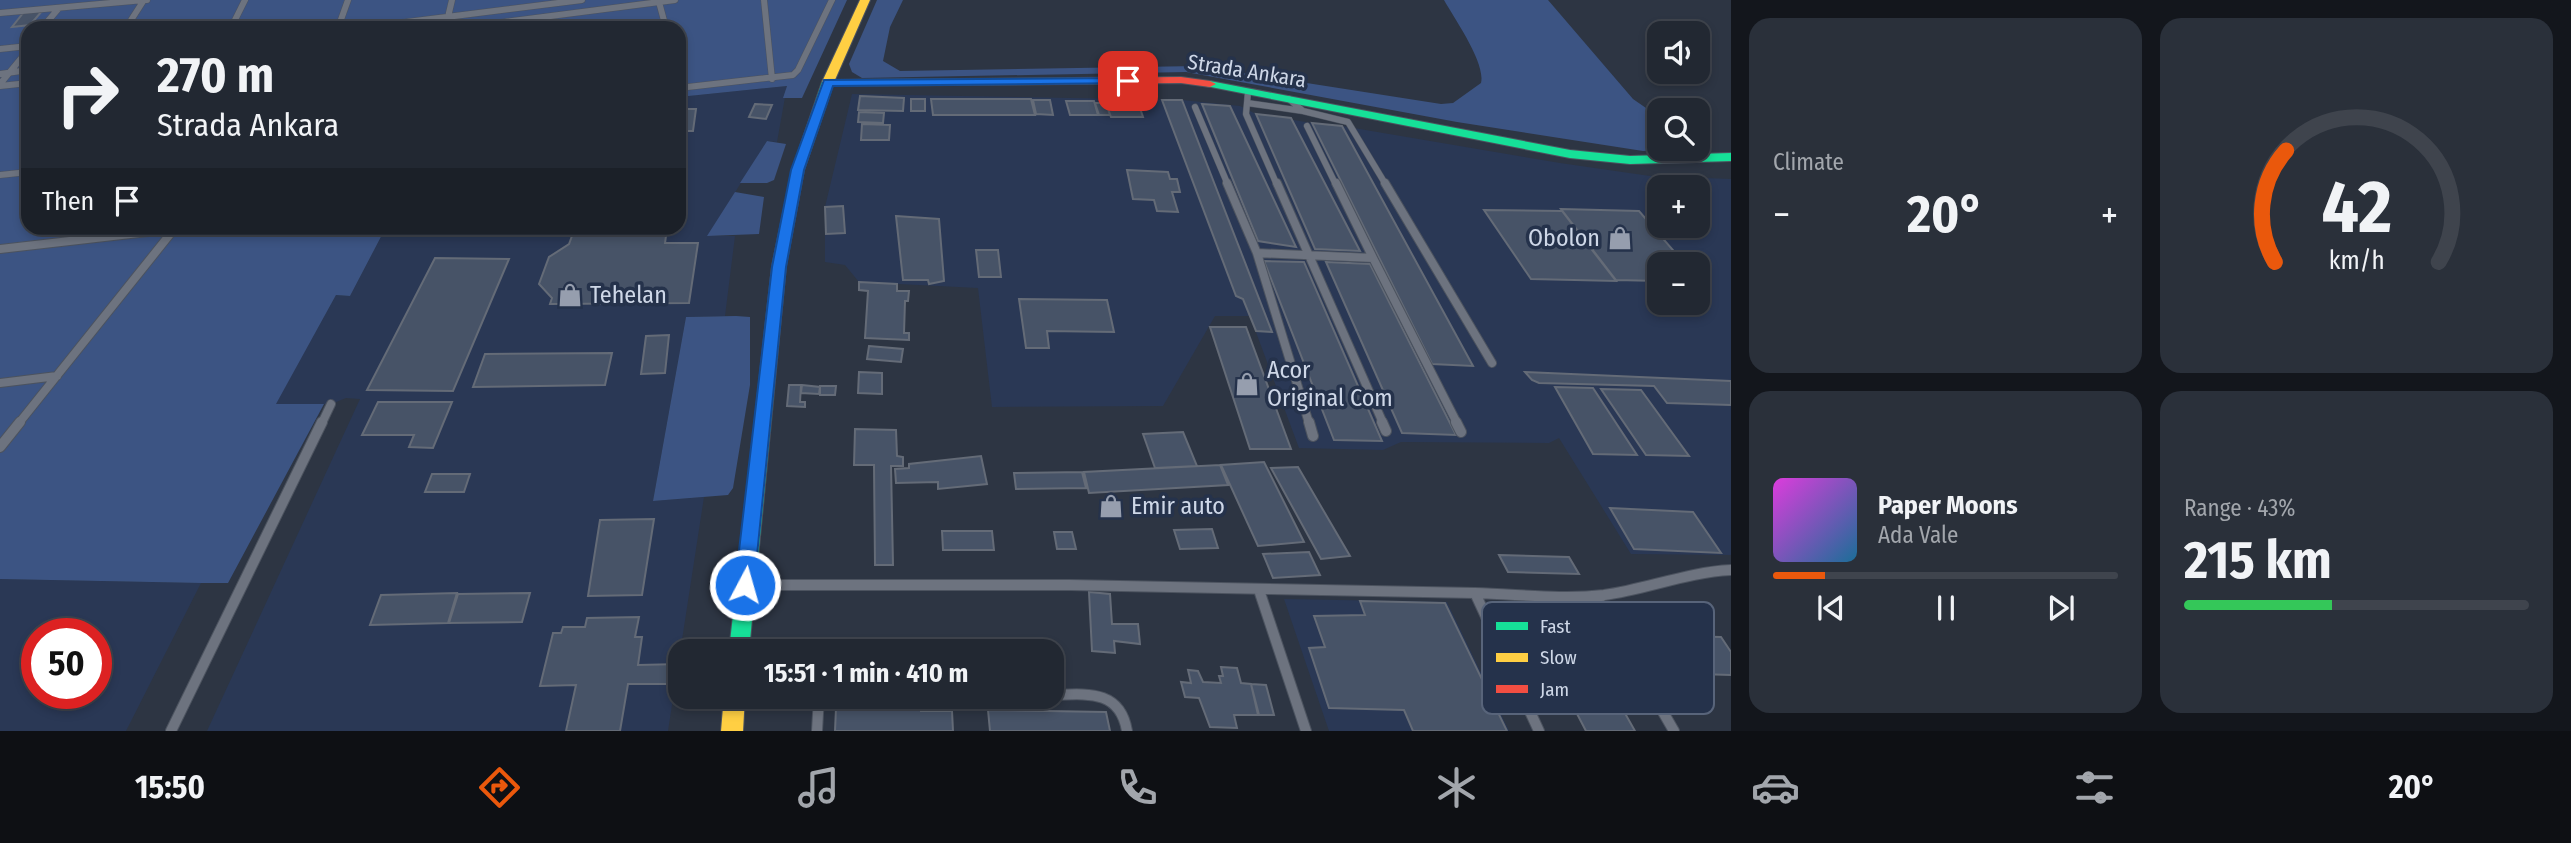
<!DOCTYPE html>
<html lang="en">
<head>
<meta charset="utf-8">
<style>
  body { margin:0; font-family:"Fira Sans Condensed",sans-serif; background:#2a303a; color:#f1f3f6; height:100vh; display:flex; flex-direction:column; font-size:26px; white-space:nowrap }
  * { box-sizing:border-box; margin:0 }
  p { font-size:23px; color:#a2a6ac }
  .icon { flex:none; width:38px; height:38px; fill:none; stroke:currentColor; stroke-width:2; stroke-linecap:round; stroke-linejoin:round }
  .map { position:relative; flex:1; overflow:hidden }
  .details { display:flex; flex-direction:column; gap:18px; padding:18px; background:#13161c; width:840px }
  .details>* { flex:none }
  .guide { position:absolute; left:21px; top:21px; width:665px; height:214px; border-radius:21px; box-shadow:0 4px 10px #0003,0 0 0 2px #3f444d; background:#222832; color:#f1f3f6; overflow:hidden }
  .fabs { position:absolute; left:1647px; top:21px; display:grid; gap:14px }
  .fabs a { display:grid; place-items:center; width:63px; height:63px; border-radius:14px; background:#222832; box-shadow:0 4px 10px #0003,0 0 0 2px #3f444d; font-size:35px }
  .speed { position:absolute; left:21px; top:618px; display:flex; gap:14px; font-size:35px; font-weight:700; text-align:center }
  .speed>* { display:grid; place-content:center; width:91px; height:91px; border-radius:50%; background:#222832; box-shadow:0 4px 10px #0003,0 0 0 2px #3f444d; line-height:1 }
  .speed .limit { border:10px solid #d22; background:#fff; color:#111 }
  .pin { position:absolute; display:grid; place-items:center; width:60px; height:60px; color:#fff; margin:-30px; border-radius:14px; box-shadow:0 4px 10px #0006 }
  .me { position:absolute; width:77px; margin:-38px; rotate:6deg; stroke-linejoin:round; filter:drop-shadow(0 0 5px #0008) }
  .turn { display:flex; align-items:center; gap:24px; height:147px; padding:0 21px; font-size:32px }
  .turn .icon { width:91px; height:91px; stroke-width:2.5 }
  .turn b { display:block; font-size:49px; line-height:60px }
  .then { display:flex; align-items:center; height:66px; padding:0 21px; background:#0003; gap:14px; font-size:26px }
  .big { font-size:52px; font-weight:700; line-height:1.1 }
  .details .card { flex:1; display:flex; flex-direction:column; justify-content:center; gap:10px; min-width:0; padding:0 24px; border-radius:21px; background:#2a303a }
  .details .dial { align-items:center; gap:0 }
  .dial svg { height:182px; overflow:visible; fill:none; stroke:#3f444d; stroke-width:7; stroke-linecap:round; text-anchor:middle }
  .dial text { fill:#f1f3f6; stroke:none }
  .song { display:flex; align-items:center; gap:21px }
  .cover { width:84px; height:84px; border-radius:10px; background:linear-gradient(135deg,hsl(300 70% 55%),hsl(200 70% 35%)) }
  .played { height:7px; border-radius:4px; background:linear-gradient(90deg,#ea580c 15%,#3f444d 15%) }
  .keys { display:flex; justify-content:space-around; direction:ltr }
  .heat { display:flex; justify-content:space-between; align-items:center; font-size:38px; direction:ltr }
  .charge { height:10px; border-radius:5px; background:linear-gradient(90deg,#34c759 43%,#3f444d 0) }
  .details .tiles { flex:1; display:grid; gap:18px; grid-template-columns:repeat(2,1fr) }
  .trip { position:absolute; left:668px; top:639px; width:396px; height:70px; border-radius:21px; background:#222832; box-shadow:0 4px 10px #0003,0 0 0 2px #3f444d; font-weight:700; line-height:70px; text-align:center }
  .dock { display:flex; height:112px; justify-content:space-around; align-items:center; background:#0e1014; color:#a2a6ac }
  .dock .icon { width:49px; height:49px }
  .dock .current { color:#ea580c }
  .dock b { font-size:32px; color:#f1f3f6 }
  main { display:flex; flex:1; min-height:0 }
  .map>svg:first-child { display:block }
</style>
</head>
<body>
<main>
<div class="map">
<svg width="1731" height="731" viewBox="0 0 1731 731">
  <rect width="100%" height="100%" fill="#2d3543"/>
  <!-- built -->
  <path fill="#2a3855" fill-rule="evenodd" d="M 787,86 L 777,142 L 767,141 L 708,236 L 735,236 L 725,316 L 686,317 L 653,501 L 704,497 L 668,731 L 207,731 L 360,399 L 346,398 L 331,404 L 275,405 L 336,295 L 350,296 L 384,231 L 478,230 L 480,228 L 679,228 L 679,97 Z
    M 852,94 L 1182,100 L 1240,106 L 1256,114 L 1312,123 L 1342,126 L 1560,163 L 1650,176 L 1731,179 L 1731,555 L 1631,554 L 1559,438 L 1549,443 L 1401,442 L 1383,450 L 1299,448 L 1250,316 L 1215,316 L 1163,406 L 992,407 L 978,288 L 859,282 L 845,265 L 825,262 L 825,207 ZM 1659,187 L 1698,187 L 1698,226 L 1659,226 ZM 1659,264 L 1698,264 L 1698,303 L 1659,303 Z
    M 0,579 L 201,583 L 126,731 L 0,731 ZM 37,634 L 96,634 L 96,693 L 37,693 Z
    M 1284,599 L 1447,602 L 1509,731 L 1329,731 Z"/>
  <!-- green -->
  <path fill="#3c5483" d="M 0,0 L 847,0 L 802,98 L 783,98 L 787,86 L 679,97 L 679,28 L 28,28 L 28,228 L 480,228 L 479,230 L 384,231 L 350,296 L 336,295 L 276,404 L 324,404 L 228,583 L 201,583 L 0,579 Z
    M 877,0 L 903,0 L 890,27 L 883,61 L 900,71 L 1198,66 L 1441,104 L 1453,103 L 1481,83 C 1486,63 1454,18 1444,0 L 1548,0 L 1633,99 L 1659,117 L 1659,149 L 1683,149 L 1643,151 L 1457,122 L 1186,72 L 862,78 L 852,72 L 849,64 Z
    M 767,141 L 786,144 L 774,180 L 767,183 L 740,183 Z
    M 735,192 L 764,197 L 759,234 L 707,236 Z
    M 736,316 L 750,317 L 750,385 L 733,488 L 728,495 L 653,501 L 686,317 Z"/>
  <!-- building -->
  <path fill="#475367" stroke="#646b77" stroke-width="2" d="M 42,11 L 30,25 L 12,27 L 24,12 Z
    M 860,96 L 904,98 L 903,111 L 858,110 Z
    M 911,99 L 925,99 L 925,111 L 911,111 Z
    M 931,99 L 1031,99 L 1035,115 L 933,115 Z
    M 1033,100 L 1050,100 L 1053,115 L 1036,114 Z
    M 1162,100 L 1182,100 L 1272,332 L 1256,331 L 1243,299 L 1236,296 Z
    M 1066,101 L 1094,101 L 1098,115 L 1070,115 Z
    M 1138,102 L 1143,117 L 1111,117 L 1106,103 Z
    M 1095,103 L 1106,103 L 1110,115 L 1099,115 Z
    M 755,104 L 772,105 L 766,119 L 749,117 Z
    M 1202,104 L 1230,106 L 1296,247 L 1258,241 Z
    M 679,109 L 696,109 L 693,131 L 679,131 Z
    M 859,112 L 884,113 L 883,123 L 858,122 Z
    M 1256,114 L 1291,118 L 1360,251 L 1315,249 Z
    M 1312,123 L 1342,126 L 1473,366 L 1432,364 Z
    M 862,124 L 890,125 L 889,140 L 861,140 Z
    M 1127,170 L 1168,172 L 1170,179 L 1177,179 L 1180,192 L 1172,192 L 1178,212 L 1157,211 L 1154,200 L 1133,199 Z
    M 843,206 L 845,233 L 826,234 L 825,207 Z
    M 1561,209 L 1639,211 L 1685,264 L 1659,264 L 1659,281 L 1616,280 Z
    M 1484,210 L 1562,211 L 1616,281 L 1531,279 Z
    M 896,216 L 939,219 L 944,281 L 929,284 L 928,280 L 903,280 Z
    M 572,236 L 666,236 L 665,243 L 698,243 L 689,303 L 550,304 L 552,298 L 539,284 L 549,257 L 569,244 Z
    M 976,250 L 998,250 L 1001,277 L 979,277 Z
    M 435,258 L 509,259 L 453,391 L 367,390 Z
    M 1264,261 L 1304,262 L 1382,441 L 1334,440 Z
    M 1326,262 L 1370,264 L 1456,435 L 1402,433 Z
    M 859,282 L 897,284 L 897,291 L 909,291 L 908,301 L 905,301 L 904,333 L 909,333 L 909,340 L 865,338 L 868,291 L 859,290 Z
    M 1019,299 L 1107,300 L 1114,332 L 1047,331 L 1049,348 L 1026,348 Z
    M 1210,327 L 1246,327 L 1291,449 L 1250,449 Z
    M 669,335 L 665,373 L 641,374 L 646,336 Z
    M 869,346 L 903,349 L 901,362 L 867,359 Z
    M 612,353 L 605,385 L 473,387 L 485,354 Z
    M 859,372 L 882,373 L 882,394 L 858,393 Z
    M 1525,372 L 1731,381 L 1731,405 L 1667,403 L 1654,386 L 1539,383 L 1532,380 Z
    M 789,385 L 801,385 L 800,402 L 805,402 L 805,407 L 787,406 Z
    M 802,385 L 820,387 L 819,394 L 801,393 Z
    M 820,386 L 836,386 L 835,395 L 820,395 Z
    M 1555,387 L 1593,388 L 1637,455 L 1593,454 Z
    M 1601,389 L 1641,390 L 1689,456 L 1646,455 Z
    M 378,402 L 452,402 L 433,448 L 409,447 L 414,435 L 362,435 Z
    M 855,429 L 896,430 L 897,456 L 903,457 L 903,466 L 891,466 L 893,565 L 875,565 L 874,465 L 854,465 Z
    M 1183,432 L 1197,466 L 1155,468 L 1143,434 Z
    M 981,456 L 987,484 L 938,489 L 938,482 L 896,483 L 895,469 L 909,468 L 909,464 Z
    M 1264,462 L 1304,542 L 1258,546 L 1221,465 Z
    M 1220,465 L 1228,485 L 1089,493 L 1084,472 Z
    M 1298,467 L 1350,556 L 1321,559 L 1271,468 Z
    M 1082,472 L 1086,488 L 1016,489 L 1014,473 Z
    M 432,474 L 470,474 L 464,492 L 425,492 Z
    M 1610,508 L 1693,512 L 1721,553 L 1634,549 Z
    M 654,519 L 642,595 L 588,596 L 600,520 Z
    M 1212,529 L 1218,548 L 1180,549 L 1174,530 Z
    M 942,531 L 992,531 L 994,550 L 943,550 Z
    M 1054,532 L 1072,532 L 1076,549 L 1057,549 Z
    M 1309,552 L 1320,575 L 1273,578 L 1263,554 Z
    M 1499,555 L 1569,557 L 1579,574 L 1508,572 Z
    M 1089,592 L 1110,594 L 1112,624 L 1138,624 L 1140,644 L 1114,641 L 1115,653 L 1092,651 Z
    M 457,593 L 448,623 L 370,625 L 381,595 Z
    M 530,593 L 522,622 L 449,623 L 458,594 Z
    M 1360,601 L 1445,603 L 1507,731 L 1413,731 L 1404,710 L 1329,708 L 1309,648 L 1325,647 L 1314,616 L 1365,615 Z
    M 639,617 L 635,637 L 642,637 L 638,665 L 680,664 L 677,684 L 628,684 L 620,731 L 566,731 L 576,685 L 540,686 L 553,633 L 561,633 L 563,627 L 585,627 L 587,618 Z
    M 1675,636 L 1721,637 L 1731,652 L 1731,675 L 1699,674 Z
    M 1541,645 L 1587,646 L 1635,731 L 1586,731 Z
    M 1221,667 L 1237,668 L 1241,683 L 1251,684 L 1258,715 L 1234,715 L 1237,728 L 1210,727 L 1199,698 L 1185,697 L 1181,682 L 1191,683 L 1188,670 L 1198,671 L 1203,682 L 1221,683 L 1219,676 L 1223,676 Z
    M 1251,684 L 1266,685 L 1274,715 L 1259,715 Z
    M 887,699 L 921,699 L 921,711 L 952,711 L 953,731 L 835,731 L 836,708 L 887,709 Z
    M 988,710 L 1106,712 L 1110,731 L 990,731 Z"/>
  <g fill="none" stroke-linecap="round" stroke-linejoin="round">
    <!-- lane-far2 casing -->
    <g stroke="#4c535f" stroke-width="7">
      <path id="lane-far2" d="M 764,0 L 772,79
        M 659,2 L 666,28
        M 0,13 L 144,0
        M 448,17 L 452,0
        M 42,28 L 59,8
        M 126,28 L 144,0 L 147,0
        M 231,28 L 245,0
        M 338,28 L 348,0
        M 359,28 L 582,0
        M 458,28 L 675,0
        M 0,49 L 28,46
        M 0,74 L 28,70
        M 679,75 L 683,88
        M 0,84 L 28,50
        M 0,86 L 28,83
        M 679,88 L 793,75 L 798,70 L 832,0
        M 1248,92 L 1246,114 L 1277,185
        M 1289,99 L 1303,111 L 1348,122 L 1386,185
        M 1247,103 L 1303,111
        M 1195,107 L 1228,185
        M 1307,126 L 1336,185
        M 0,175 L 28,172"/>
    </g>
    <!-- lane-far1 casing -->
    <g stroke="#4c535f" stroke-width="10">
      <path id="lane-far1" d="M 1227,183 L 1257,253 L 1373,258 L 1457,423
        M 1277,183 L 1383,423
        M 1336,183 L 1373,258
        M 1385,183 L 1492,363
        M 0,249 L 174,229
        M 1257,253 L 1309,423
        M 0,383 L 57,376
        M 19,423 L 175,228
        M 322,423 L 331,404"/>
    </g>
    <!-- lane casing -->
    <g stroke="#4c535f" stroke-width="12">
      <path id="lane" d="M 1309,422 L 1313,436
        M 1382,422 L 1386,431
        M 1456,422 L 1461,432
        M 0,447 L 20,422
        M 749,585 L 1070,585 L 1475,593
        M 1259,590 L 1306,731
        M 1596,596 L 1674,731
        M 1052,695 C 1086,694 1120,689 1127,731
        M 741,699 L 798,700 L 813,696
        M 171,731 L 322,422
        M 817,731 L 819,696
        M 1539,731 L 1475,593 C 1518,594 1561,600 1604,595 C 1647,589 1688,572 1731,570"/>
    </g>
    <!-- fast casing -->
    <g stroke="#4c535f" stroke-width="2">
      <path id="fast" d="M 828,79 L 834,82 L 804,170 L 786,266 L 749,651 L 729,651 L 772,266 L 792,170 L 822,82 Z
        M 1210,81 L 1570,150 L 1630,156 L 1731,153 L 1731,161 L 1630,164 L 1570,158 L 1206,86 L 1206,82 Z"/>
    </g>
    <!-- slow casing -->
    <g stroke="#4c535f" stroke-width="2">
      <path id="slow" d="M 860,0 L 870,0 L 834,82 L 824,84 L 822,82 Z
        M 724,696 L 745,696 L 743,731 L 721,731 Z"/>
    </g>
    <!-- jam casing -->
    <g stroke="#4c535f" stroke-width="2">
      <path id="jam" d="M 1181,77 L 1210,81 L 1216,84 L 1210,87 L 1181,83 L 828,86 L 822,83 L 828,80 Z"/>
    </g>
    <!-- lane-far2 -->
    <use href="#lane-far2" stroke="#6d737f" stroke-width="6"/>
    <!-- lane-far1 -->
    <use href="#lane-far1" stroke="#6d737f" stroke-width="8"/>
    <!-- lane -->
    <use href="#lane" stroke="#6d737f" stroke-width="10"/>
    <!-- fast -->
    <use href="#fast" fill="#16e098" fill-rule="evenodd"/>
    <!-- slow -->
    <use href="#slow" fill="#ffcf43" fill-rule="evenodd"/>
    <!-- jam -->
    <use href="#jam" fill="#f24e42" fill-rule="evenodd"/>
  </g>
  <!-- route -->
  <path fill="#1a73e8" stroke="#114b97" stroke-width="2" d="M 1128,78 L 1134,81 L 1132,83 L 833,86 L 804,170 L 786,267 L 754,585 L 752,591 L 745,594 L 738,591 L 735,585 L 772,267 L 791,170 L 824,80 Z"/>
  <!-- icons -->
  <defs>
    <g id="shop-bare" transform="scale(1.89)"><path d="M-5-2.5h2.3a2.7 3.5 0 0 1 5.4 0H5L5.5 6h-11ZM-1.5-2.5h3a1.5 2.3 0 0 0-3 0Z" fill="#969eae" stroke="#25324b" stroke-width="2.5" paint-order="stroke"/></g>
  </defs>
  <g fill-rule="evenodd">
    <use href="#shop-bare" x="1620" y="238"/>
    <use href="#shop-bare" x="570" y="295"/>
    <use href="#shop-bare" x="1247" y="384"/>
    <use href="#shop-bare" x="1111" y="506"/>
  </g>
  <g text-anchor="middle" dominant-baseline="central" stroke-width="7" stroke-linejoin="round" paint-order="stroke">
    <!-- far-street labels -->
    <g font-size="21" fill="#ced7e7" stroke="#25324b">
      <text transform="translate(1247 71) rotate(9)">Strada Ankara</text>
    </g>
    <!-- poi labels -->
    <g font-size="24" fill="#ced7e7" stroke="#25324b" text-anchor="start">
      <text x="1600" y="238" text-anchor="end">Obolon</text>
      <text x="590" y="295">Tehelan</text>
      <text x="1267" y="370">Acor<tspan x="1267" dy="28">Original Com</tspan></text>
      <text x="1131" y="506">Emir auto</text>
    </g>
  </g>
  <!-- legend -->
  <rect x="1482" y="602" width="232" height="112" rx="10" fill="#25324b" stroke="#58647a" stroke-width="2"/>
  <rect x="1496" y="622" width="32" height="8" fill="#16e098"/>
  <rect x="1496" y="653" width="32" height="9" fill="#ffcf43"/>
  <rect x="1496" y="685" width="32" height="8" fill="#f24e42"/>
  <g font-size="19" fill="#ced7e7">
    <text x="1540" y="633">Fast</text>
    <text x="1540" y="664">Slow</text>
    <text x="1540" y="696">Jam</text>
  </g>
</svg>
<div class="fabs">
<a><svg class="icon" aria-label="sound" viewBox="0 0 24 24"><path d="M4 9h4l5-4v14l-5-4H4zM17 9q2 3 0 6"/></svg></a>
<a><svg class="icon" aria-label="search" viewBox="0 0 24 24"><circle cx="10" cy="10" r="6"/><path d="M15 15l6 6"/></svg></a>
<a>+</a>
<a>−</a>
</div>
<div class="speed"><div class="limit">50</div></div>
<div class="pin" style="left:1128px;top:81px;background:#d93025"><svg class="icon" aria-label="arrive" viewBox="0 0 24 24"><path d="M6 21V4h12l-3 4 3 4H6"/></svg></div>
<svg class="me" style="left:745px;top:585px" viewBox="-20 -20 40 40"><circle r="17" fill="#1a73e8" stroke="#fff" stroke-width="3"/><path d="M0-11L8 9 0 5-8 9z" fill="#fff"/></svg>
<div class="trip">15:51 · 1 min · 410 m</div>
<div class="guide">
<div class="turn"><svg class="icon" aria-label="right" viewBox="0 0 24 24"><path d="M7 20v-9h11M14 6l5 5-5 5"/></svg><div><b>270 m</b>Strada Ankara</div></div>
<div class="then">Then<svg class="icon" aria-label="arrive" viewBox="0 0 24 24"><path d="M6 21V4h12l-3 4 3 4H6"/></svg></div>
</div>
</div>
<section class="details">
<div class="tiles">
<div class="card"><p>Climate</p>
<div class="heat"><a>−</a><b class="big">20°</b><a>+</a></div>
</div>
<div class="card dial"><svg viewBox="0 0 100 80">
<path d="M14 69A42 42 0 1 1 86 69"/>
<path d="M14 69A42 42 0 0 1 19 20" stroke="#ea580c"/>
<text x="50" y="56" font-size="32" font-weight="700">42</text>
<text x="50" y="72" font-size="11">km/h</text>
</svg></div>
<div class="card">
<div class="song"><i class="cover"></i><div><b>Paper Moons</b><p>Ada Vale</p></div></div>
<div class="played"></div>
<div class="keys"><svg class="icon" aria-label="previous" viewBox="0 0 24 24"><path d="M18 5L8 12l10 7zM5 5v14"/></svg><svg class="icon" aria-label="pause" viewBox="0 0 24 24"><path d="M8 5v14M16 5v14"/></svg><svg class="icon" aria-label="next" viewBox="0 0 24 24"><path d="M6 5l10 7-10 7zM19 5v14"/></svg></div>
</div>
<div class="card"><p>Range · 43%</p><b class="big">215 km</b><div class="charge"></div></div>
</div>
</section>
</main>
<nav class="dock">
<b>15:50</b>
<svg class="icon current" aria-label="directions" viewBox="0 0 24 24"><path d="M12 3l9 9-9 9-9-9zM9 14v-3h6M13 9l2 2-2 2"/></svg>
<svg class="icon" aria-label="music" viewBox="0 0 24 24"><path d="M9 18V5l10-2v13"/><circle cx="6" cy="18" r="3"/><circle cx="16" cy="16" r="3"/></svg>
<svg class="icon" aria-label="phone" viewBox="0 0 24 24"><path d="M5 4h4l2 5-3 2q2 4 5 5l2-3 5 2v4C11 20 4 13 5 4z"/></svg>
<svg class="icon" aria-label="climate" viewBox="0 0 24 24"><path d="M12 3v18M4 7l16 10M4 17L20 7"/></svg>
<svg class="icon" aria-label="car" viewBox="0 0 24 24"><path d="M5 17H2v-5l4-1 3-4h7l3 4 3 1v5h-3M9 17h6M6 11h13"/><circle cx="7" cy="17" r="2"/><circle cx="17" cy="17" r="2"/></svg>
<svg class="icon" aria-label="filters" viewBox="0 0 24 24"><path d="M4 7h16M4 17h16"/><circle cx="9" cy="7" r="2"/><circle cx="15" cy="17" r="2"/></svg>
<b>20°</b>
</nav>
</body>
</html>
